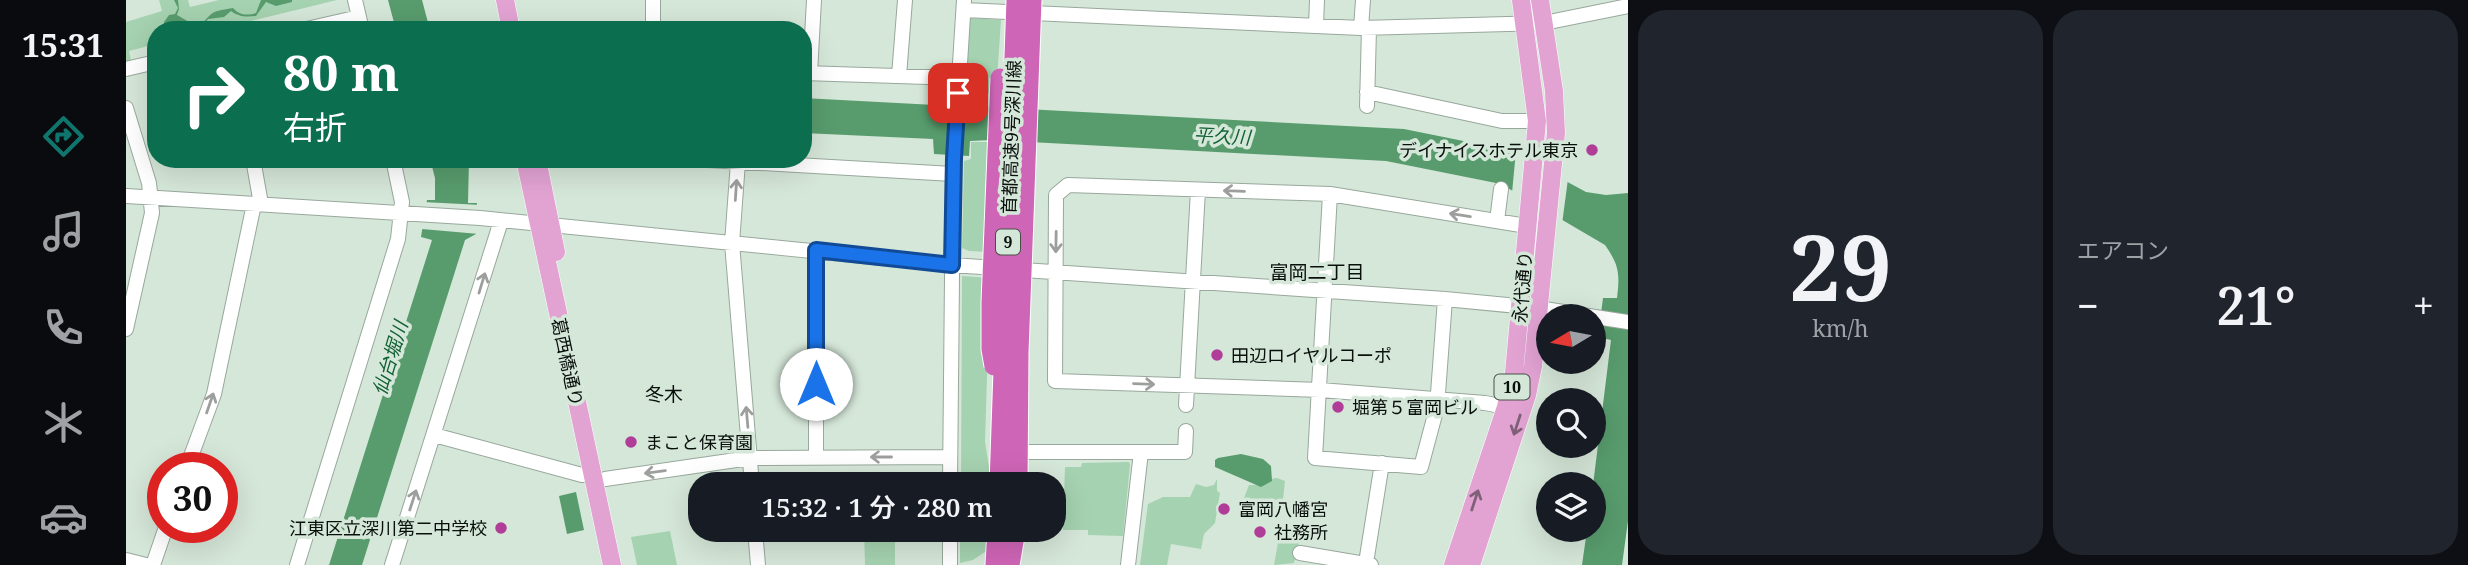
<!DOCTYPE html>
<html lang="ja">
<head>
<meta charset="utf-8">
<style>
  body { margin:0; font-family:"Noto Serif","Noto Sans JP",serif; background:#20242c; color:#f1f3f6; height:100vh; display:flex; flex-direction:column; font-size:26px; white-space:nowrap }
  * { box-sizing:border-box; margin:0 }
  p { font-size:23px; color:#9ea1a6 }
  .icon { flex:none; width:38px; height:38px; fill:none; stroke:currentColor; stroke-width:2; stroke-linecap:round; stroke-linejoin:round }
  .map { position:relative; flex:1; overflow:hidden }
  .drawer { display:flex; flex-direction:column; gap:10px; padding:10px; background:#0d0f14; width:840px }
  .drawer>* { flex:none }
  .top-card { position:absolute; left:21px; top:21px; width:665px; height:147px; border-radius:28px; box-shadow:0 7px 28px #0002; background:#0b6e4f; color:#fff; overflow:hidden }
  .needle { width:46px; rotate:260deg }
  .tools { position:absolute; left:1410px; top:304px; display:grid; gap:14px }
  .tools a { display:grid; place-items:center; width:70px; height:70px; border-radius:50%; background:#171b24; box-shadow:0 7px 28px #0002; font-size:35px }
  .speed { position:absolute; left:21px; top:452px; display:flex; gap:14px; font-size:35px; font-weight:700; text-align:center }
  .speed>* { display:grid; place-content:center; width:91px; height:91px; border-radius:50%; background:#171b24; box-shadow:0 7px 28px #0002; line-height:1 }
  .speed .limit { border:10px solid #d22; background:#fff; color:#111 }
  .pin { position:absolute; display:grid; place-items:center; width:60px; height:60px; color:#fff; margin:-30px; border-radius:14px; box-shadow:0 4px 10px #0006 }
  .me { position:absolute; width:77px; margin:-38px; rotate:0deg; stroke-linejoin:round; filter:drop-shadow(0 0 5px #0008) }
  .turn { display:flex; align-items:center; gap:24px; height:147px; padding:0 21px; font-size:32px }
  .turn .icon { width:91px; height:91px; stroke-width:2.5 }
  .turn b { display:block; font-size:49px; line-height:60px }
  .big { font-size:52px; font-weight:600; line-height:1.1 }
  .drawer .tile { flex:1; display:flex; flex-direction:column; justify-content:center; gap:10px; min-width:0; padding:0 24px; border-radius:28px; background:#20242c }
  .drawer .dial { align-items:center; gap:0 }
  .dial b { font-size:91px; line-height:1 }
  .heat { display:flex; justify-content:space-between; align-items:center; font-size:38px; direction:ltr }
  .drawer .tiles { flex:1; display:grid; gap:10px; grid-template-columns:repeat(2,1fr) }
  .trip { position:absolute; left:562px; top:472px; width:378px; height:70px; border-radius:28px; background:#171b24; box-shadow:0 7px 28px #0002; font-weight:600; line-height:70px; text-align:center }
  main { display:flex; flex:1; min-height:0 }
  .tab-bar { display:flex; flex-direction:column; width:126px; justify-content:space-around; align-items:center; background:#090b0e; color:#9ea1a6 }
  .tab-bar .icon { width:49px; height:49px }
  .tab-bar .on { color:#0f766e }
  .tab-bar b { font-size:32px; color:#f1f3f6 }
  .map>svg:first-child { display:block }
</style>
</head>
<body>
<main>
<nav class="tab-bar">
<b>15:31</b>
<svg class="icon on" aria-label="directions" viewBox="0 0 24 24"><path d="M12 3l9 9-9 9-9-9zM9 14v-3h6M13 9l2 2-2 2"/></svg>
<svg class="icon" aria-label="music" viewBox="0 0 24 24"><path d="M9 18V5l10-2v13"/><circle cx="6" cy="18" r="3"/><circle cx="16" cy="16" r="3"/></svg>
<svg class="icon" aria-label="phone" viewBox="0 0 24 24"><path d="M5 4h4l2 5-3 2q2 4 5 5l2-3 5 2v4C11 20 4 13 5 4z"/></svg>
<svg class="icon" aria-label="climate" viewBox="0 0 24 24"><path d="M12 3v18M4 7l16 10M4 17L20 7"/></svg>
<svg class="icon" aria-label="car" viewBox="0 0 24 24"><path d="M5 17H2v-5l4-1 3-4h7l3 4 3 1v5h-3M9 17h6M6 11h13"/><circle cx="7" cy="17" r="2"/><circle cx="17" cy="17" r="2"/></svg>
</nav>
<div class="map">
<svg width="1502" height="565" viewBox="0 0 1502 565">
  <rect width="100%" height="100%" fill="#d5e7d9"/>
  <!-- green -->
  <path fill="#a5d2b0" d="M 33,0 L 62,0 L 64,7 L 93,0 L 211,0 L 88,30 L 30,30 L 30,44 L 3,51 L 5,61 L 0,62 L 0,22 L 36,11 Z
    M 844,18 L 875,20 L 870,94 L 839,91 Z
    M 845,142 L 865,142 L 864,252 L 843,251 L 836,248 L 838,161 L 845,159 Z
    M 836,276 L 864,278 L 859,442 L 863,467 L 863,485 L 835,485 Z
    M 1003,462 L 1004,465 L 997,536 L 962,535 L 962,530 L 937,530 L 939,467 L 955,467 L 956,463 Z
    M 1151,478 L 1159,481 L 1157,499 L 1143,504 L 1118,498 L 1123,485 C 1133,486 1140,479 1151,478 Z
    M 1091,479 L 1091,491 L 1094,493 L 1089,523 L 1078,534 L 1075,549 L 1045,544 L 1041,565 L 1014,565 L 1022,504 L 1037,497 L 1064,497 L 1070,484 L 1080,487 L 1088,485 Z
    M 1155,526 L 1176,531 L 1168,563 L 1148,565 Z
    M 738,530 L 769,530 L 769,565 L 739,565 Z
    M 834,530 L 862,530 L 862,550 L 847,560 L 834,563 Z
    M 544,531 L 551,565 L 511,565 L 505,537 Z"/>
  <!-- water -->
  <path fill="#589c6d" d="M 48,0 L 52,0 L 53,9 L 51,15 L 72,27 C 88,13 81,12 107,8 C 113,15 121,16 130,13 L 135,0 L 166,0 L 166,2 L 150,6 L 140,2 L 130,16 C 120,17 113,17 105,11 L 98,17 L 82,19 L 75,29 L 64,26 L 38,30 L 38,22 L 43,15 L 49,14 L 52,8 Z
    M 262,0 L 296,0 L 304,30 L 270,30 Z
    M 810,92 L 844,93 L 844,106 L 1278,129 L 1382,150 L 1460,192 L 1480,195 L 1502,193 L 1502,521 L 1496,565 L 1456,565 L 1461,530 L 1468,530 L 1467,485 L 1485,340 L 1472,337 L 1477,298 L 1491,298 C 1494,273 1493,265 1479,245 L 1375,184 L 1260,161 L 865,140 L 844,141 L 843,156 L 808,154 L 807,139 L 677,133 L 677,98 L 809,105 Z
    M 304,159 L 343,159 L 342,203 L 351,203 L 350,234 L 339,240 L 236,565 L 203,565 L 306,240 L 295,237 L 301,200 L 309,200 L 309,178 Z
    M 1115,454 L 1137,459 L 1145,466 L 1146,481 L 1135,487 L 1089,467 L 1089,460 L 1092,458 Z
    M 450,492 L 458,530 L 441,534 L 433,496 Z"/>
  <!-- pier -->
  <path fill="#d5e7d9" d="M 1390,151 L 1442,179 L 1436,224 L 1386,193 Z
    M 297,202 L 355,205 L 353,234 L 296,229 Z"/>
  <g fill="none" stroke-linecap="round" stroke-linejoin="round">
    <!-- minor casing -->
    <g stroke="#98a89c" stroke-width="16">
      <path id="minor" d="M 229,0 L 236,30
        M 527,0 L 527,30
        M 838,10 L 1235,28 L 1418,23 L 1502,6
        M 1190,26 L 1191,0
        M 1235,28 L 1237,0
        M 176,30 L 233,17
        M 0,69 L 30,62
        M 677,73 L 833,78
        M 684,73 L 688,0
        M 773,76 L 779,0
        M 1241,92 L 1376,121 L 1411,121
        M 1241,106 L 1243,28
        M 0,108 L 23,183 L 26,213 L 0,329
        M 127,159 L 135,204
        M 564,159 L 827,174
        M 612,162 L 606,243 L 626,485
        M 1204,194 L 1189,458 L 1295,467 L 1311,407 L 1319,299
        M 0,196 L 354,218 L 826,265 L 1319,299 L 1412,308 L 1502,322
        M 1371,221 L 1375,189
        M 690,250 L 690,457
        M 1060,405 L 1072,190
        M 1380,407 L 1359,403 L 1194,390 L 929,381 L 930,195 L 942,185 L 1204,194 L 1401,226
        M 308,435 L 456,475 L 466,475
        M 898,452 L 1059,452 L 1060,431
        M 61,467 L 88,394 L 128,204
        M 479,479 L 624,458 L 824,457
        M 824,485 L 827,174 L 838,0
        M 629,530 L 632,565
        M 824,530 L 824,565
        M 1174,553 L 1245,565
        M 0,560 L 20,565
        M 1240,563 L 1256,463
        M 27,565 L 40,527
        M 171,565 L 272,239 L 276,202 L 267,159
        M 266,565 L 375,221
        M 1002,565 L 1015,452"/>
    </g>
    <!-- major casing -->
    <g stroke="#fff" stroke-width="19">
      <path id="major" d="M 379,0 L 385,30
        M 399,159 L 486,565
        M 411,159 L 430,252
        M 1327,565 L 1380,407 L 1388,373 L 1411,121 L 1395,0
        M 1345,565 L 1401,395 L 1407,366 L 1430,133 L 1428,91 L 1414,0"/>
    </g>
    <!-- highway casing -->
    <g stroke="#fff" stroke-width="21">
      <path id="highway" d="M 869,565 L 871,530
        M 884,565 L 890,530"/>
    </g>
    <!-- minor -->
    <use href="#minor" stroke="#fff" stroke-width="14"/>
    <!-- major -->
    <use href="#major" stroke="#e2a3d3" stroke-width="18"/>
    <!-- highway -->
    <use href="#highway" stroke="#cf65b6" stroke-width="19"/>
    <!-- highway-bridge casing -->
    <g stroke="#fff" stroke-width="21" stroke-linecap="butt">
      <path id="highway-bridge" d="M 868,366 L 865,349 L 865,303 L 874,78
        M 873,485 L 890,0
        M 892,485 L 893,353 L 906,0"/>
    </g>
    <!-- highway-bridge -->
    <use href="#highway-bridge" stroke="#cf65b6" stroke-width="19"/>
  </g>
  <!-- one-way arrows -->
  <defs><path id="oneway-shaft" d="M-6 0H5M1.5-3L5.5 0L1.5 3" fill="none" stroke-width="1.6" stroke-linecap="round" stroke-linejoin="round" transform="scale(1.75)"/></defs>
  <g stroke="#9d9f9d">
    <use href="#oneway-shaft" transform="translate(610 190) rotate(-86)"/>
    <use href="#oneway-shaft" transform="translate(1108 191) rotate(-178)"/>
    <use href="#oneway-shaft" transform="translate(1334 215) rotate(-171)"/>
    <use href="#oneway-shaft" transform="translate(930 242) rotate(91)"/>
    <use href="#oneway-shaft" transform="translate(356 283) rotate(-73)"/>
    <use href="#oneway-shaft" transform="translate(1018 384) rotate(2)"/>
    <use href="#oneway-shaft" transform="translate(84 403) rotate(-71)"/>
    <use href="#oneway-shaft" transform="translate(621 417) rotate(-95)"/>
    <use href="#oneway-shaft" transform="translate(755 457) rotate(180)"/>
    <use href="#oneway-shaft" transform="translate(529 472) rotate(172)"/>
    <use href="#oneway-shaft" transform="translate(287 500) rotate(-72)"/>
  </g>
  <g stroke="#806079">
    <use href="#oneway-shaft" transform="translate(1391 425) rotate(108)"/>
    <use href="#oneway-shaft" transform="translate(1349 500) rotate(-72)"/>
  </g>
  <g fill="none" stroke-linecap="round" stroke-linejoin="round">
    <!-- route casing -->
    <g stroke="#114b97" stroke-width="18">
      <path id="route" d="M 690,384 L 690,250 L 826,265 L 828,158 L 832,93"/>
    </g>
    <!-- route -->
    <use href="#route" stroke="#1a73e8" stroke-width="12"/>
  </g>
  <!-- markers -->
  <g fill="#b03d98" stroke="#d5e7d9" stroke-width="2.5">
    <circle cx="1466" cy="150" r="7"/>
    <circle cx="1091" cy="355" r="7"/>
    <circle cx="1212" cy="407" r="7"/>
    <circle cx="505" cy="442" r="7"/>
    <circle cx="1098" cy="509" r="7"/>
    <circle cx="375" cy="528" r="7"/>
    <circle cx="1134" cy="532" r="7"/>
  </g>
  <g text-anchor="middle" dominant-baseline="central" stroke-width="7" stroke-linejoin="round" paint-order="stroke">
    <!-- shield labels -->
    <g fill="#d5e7d9" stroke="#465049" stroke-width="2">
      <rect x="870" y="229.5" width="24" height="25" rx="5"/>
      <rect x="1368.5" y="374.5" width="35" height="25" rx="5"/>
    </g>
    <g font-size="16" font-weight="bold" fill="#090f0b">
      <text x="882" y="242">9</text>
      <text x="1386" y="387">10</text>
    </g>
    <!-- street labels -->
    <g font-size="18" fill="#090f0b" stroke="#d5e7d9">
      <text transform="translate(885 137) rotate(-88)">首都高速9号深川線</text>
      <text transform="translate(1396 287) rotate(-85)">永代通り</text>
      <text transform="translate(442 362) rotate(78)">葛西橋通り</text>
    </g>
    <!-- poi labels -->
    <g font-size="18" fill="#090f0b" stroke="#d5e7d9" text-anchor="start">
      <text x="1452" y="150" text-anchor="end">デイナイスホテル東京</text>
      <text x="1105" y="355">田辺ロイヤルコーポ</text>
      <text x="1226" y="407">堀第５富岡ビル</text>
      <text x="519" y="442">まこと保育園</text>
      <text x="1112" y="509">富岡八幡宮</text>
      <text x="361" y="528" text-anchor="end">江東区立深川第二中学校</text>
      <text x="1148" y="532">社務所</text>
    </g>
    <!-- water labels -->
    <g font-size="19" font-style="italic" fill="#136134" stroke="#d5e7d9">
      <text transform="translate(1096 136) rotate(3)">平久川</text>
      <text transform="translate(264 358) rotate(-73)">仙台堀川</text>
    </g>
    <!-- neighbourhood labels -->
    <g font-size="19" fill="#090f0b" stroke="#d5e7d9">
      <text x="1191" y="272">富岡二丁目</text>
      <text x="538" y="394">冬木</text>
    </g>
  </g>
</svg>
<div class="tools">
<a><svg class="needle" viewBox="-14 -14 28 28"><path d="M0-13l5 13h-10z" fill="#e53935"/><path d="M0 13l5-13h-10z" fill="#9ea1a6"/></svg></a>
<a><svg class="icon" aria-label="search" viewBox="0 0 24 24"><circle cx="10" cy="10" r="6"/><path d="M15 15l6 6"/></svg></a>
<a><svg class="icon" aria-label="layers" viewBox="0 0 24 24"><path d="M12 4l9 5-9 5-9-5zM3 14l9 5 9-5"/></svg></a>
</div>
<div class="speed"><div class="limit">30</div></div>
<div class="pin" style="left:832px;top:93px;background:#d93025"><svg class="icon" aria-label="arrive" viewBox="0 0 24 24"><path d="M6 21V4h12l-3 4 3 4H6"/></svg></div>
<svg class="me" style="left:690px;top:384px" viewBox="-20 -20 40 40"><circle r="19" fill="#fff"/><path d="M0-13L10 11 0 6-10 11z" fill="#1a73e8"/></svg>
<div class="trip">15:32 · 1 分 · 280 m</div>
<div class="top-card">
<div class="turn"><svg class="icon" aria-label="right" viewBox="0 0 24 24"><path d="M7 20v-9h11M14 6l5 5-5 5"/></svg><div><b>80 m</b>右折</div></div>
</div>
</div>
<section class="drawer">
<div class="tiles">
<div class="tile dial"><b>29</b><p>km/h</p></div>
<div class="tile"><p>エアコン</p>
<div class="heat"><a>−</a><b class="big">21°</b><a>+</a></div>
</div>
</div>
</section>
</main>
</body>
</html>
